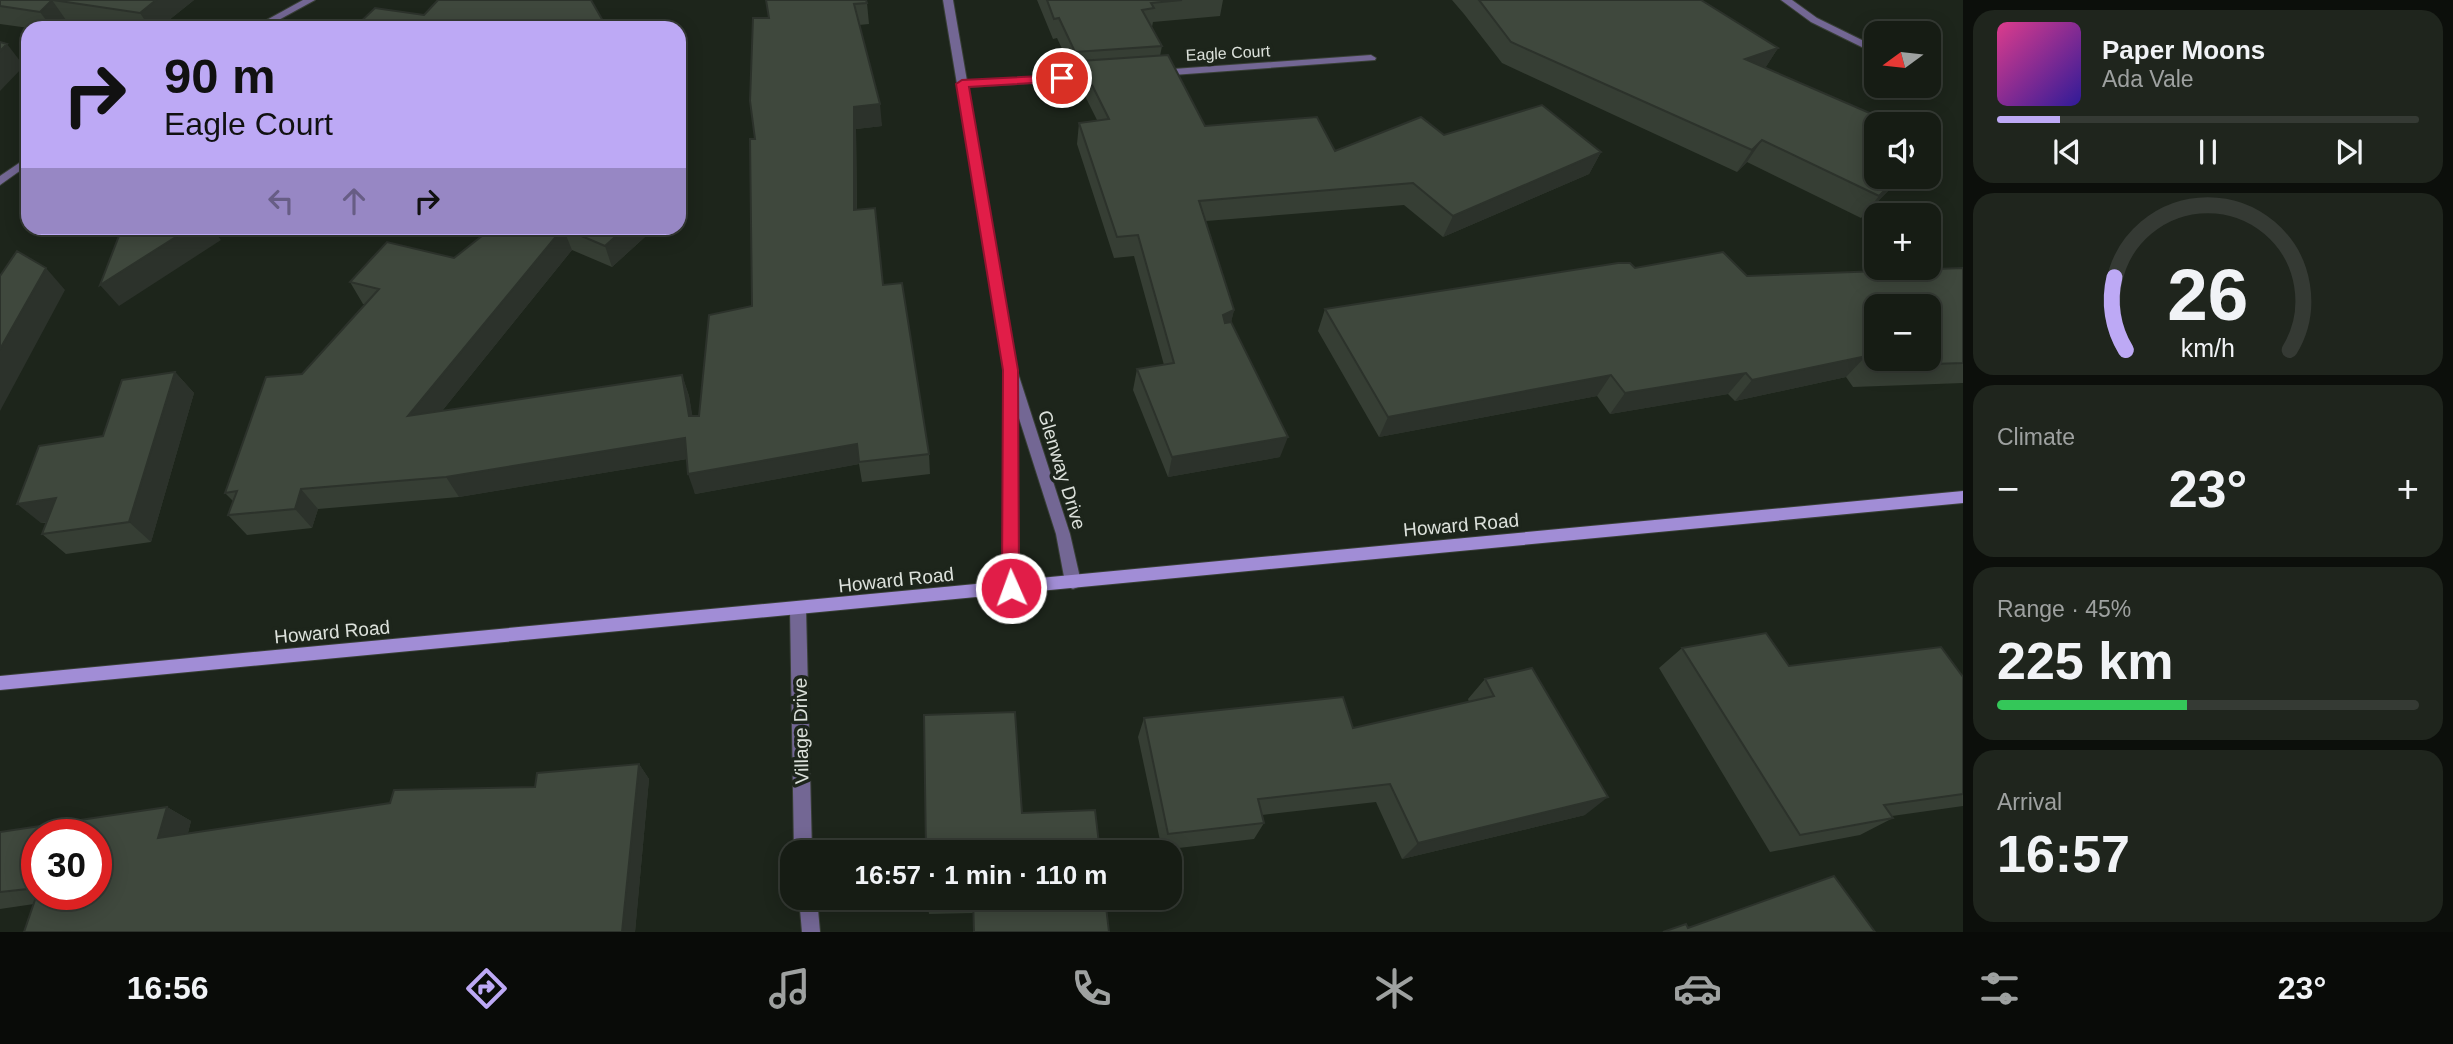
<!DOCTYPE html>
<html lang="en">
<head>
<meta charset="utf-8">
<style>
  body { margin:0; font-family:Arial,sans-serif; background:#1f251d; color:#f1f3f6; height:100vh; display:flex; flex-direction:column; font-size:26px; white-space:nowrap }
  * { box-sizing:border-box; margin:0 }
  p { font-size:23px; color:#9ea1a0 }
  .icon { flex:none; width:38px; height:38px; fill:none; stroke:currentColor; stroke-width:2; stroke-linecap:round; stroke-linejoin:round }
  .map { position:relative; flex:1; overflow:hidden }
  .panel { display:flex; flex-direction:column; gap:10px; padding:10px; background:#0c0f0b; width:490px }
  .panel>* { flex:none }
  .banner { position:absolute; left:21px; top:21px; width:665px; height:214px; border-radius:21px; box-shadow:0 4px 18px #0003,0 0 0 2px #353a34; background:#bda9f5; color:#111; overflow:hidden }
  .needle { width:46px; rotate:255deg }
  .buttons { position:absolute; left:1864px; top:21px; display:grid; gap:14px }
  .buttons a { display:grid; place-items:center; width:77px; height:77px; border-radius:14px; background:#161c14; box-shadow:0 4px 18px #0003,0 0 0 2px #353a34; font-size:35px }
  .speed { position:absolute; left:21px; top:819px; display:flex; gap:14px; font-size:35px; font-weight:700; text-align:center }
  .speed>* { display:grid; place-content:center; width:91px; height:91px; border-radius:50%; background:#161c14; box-shadow:0 4px 18px #0003,0 0 0 2px #353a34; line-height:1 }
  .speed .limit { border:10px solid #d22; background:#fff; color:#111 }
  .pin { position:absolute; display:grid; place-items:center; width:60px; height:60px; color:#fff; margin:-30px; border:4px solid #fff; border-radius:50%; box-shadow:0 2px 7px #0007 }
  .me { position:absolute; width:77px; margin:-38px; rotate:358deg; stroke-linejoin:round; filter:drop-shadow(0 0 5px #0008) }
  .turn { display:flex; align-items:center; gap:24px; height:147px; padding:0 28px; font-size:32px }
  .turn .icon { width:91px; height:91px; stroke-width:2.5 }
  .turn b { display:block; font-size:49px; line-height:60px }
  .lanes { display:flex; align-items:center; height:66px; padding:0 28px; background:#0003; justify-content:center; gap:35px; direction:ltr }
  .lanes .off { opacity:.35 }
  .big { font-size:52px; font-weight:700; line-height:1.1 }
  .panel .card { flex:1; display:flex; flex-direction:column; justify-content:center; gap:10px; min-width:0; padding:0 24px; border-radius:21px; background:#1f251d }
  .panel .dial { align-items:center; gap:0 }
  .dial svg { height:182px; overflow:visible; fill:none; stroke:#353a34; stroke-width:7; stroke-linecap:round; text-anchor:middle }
  .dial text { fill:#f1f3f6; stroke:none }
  .song { display:flex; align-items:center; gap:21px }
  .cover { width:84px; height:84px; border-radius:10px; background:linear-gradient(135deg,hsl(330 70% 55%),hsl(250 70% 35%)) }
  .played { height:7px; border-radius:4px; background:linear-gradient(90deg,#bda9f5 15%,#353a34 15%) }
  .keys { display:flex; justify-content:space-around; direction:ltr }
  .heat { display:flex; justify-content:space-between; align-items:center; font-size:38px; direction:ltr }
  .charge { height:10px; border-radius:5px; background:linear-gradient(90deg,#34c759 45%,#353a34 0) }
  .trip { position:absolute; left:780px; top:840px; width:402px; height:70px; border-radius:21px; background:#161c14; box-shadow:0 4px 18px #0003,0 0 0 2px #353a34; font-weight:700; line-height:70px; text-align:center }
  .dock { display:flex; height:112px; justify-content:space-around; align-items:center; background:#090b08; color:#9ea1a0 }
  .dock .icon { width:49px; height:49px }
  .dock .active { color:#bda9f5 }
  .dock b { font-size:32px; color:#f1f3f6 }
  main { display:flex; flex:1; min-height:0 }
  .map>svg:first-child { display:block }
</style>
</head>
<body>
<main>
<div class="map">
<svg width="1963" height="932" viewBox="0 0 1963 932">
  <rect width="100%" height="100%" fill="#1d251b"/>
  <g fill="none" stroke-linecap="round" stroke-linejoin="round">
    <!-- street casing -->
    <g stroke="#383f36" stroke-width="2">
      <path id="street" d="M 303,0 L 315,0 L 264,28 L 252,28 Z
        M 943,0 L 953,0 L 967,81 L 1097,73 L 1102,76 L 1097,79 L 968,87 L 1017,370 L 1070,534 L 1081,582 L 1078,587 L 1073,589 L 1068,587 L 1065,582 L 1056,534 L 1017,412 L 1019,588 L 1016,593 L 1011,595 L 1006,593 L 1003,588 L 1003,382 L 1006,378 Z
        M 1781,0 L 1792,0 L 1817,18 L 1876,47 L 1876,54 L 1811,22 Z
        M 1371,55 L 1376,58 L 1375,60 L 1159,76 L 1154,73 L 1159,70 Z
        M 28,157 L 28,165 L 0,185 L 0,176 Z
        M 798,602 L 803,604 L 806,609 L 812,852 L 794,852 L 790,609 L 793,604 Z
        M 799,898 L 817,898 L 820,932 L 802,932 Z"/>
    </g>
    <!-- secondary casing -->
    <g stroke="#383f36" stroke-width="2">
      <path id="secondary" d="M 1963,491 L 1963,503 L 0,690 L 0,676 Z"/>
    </g>
    <!-- street -->
    <use href="#street" fill="#736794" fill-rule="evenodd"/>
    <!-- secondary -->
    <use href="#secondary" fill="#a18dd6" fill-rule="evenodd"/>
  </g>
  <!-- wall -->
  <path fill="#363e34" fill-rule="evenodd" d="M 0,0 L 194,0 L 159,28 L 122,28 L 66,20 L 59,28 L 29,28 L 0,24 Z
    M 766,0 L 867,3 L 869,24 L 859,25 L 882,126 L 856,129 L 857,210 L 883,285 L 929,454 L 930,474 L 862,482 L 859,464 L 695,494 L 687,459 L 459,497 L 318,509 L 312,528 L 247,535 L 228,515 L 233,501 L 225,493 L 302,374 L 365,304 L 363,304 L 350,282 L 454,258 L 492,228 L 645,228 L 646,236 L 612,267 L 572,250 L 442,411 L 682,375 L 689,396 L 692,416 L 699,416 L 752,306 L 755,139 L 769,18 Z
    M 1037,0 L 1223,0 L 1220,16 L 1153,22 L 1152,27 L 1162,46 L 1160,56 L 1205,126 L 1335,151 L 1444,135 L 1601,152 L 1589,174 L 1443,237 L 1404,205 L 1206,221 L 1234,310 L 1231,322 L 1280,457 L 1168,477 L 1133,390 L 1137,369 L 1164,365 L 1134,256 L 1114,258 L 1077,144 L 1079,123 L 1097,120 L 1078,82 L 1079,71 L 1073,72 L 1057,38 L 1053,39 Z
    M 1452,0 L 1701,0 L 1778,48 L 1765,68 L 1876,177 L 1902,177 L 1861,218 L 1747,162 L 1737,172 L 1502,63 L 1464,14 Z
    M 1635,268 L 1747,276 L 1963,268 L 1963,383 L 1853,387 L 1846,377 L 1735,401 L 1728,394 L 1610,414 L 1597,396 L 1379,437 L 1318,331 L 1325,309 Z
    M 175,372 L 194,393 L 151,542 L 66,554 L 42,534 L 47,523 L 41,523 L 103,436 Z
    M 1682,648 L 1789,666 L 1963,677 L 1963,806 L 1892,816 L 1893,818 L 1860,835 L 1770,852 L 1659,668 Z
    M 1485,679 L 1585,815 L 1402,859 L 1376,802 L 1262,815 L 1264,823 L 1254,839 L 1162,850 L 1138,737 L 1144,718 L 1353,728 L 1469,702 L 1468,699 Z
    M 639,764 L 649,779 L 635,932 L 24,932 L 34,904 L 0,909 L 0,832 L 167,807 L 191,821 L 188,833 L 390,803 L 394,790 L 535,787 L 537,773 ZM 37,835 L 96,835 L 96,894 L 37,894 Z
    M 927,898 L 1105,898 L 973,913 L 929,914 Z"/>
  <!-- shaded-wall -->
  <path fill="#2c322b" d="M 52,0 L 66,20 L 59,28 L 52,28 L 40,12 Z
    M 156,0 L 194,0 L 159,28 L 150,28 L 140,13 Z
    M 7,44 L 24,66 L 0,91 L 0,51 Z
    M 1778,48 L 1764,70 L 1745,59 Z
    M 880,104 L 882,126 L 856,129 L 857,231 L 854,210 L 854,107 Z
    M 1762,140 L 1747,162 L 1737,172 L 1752,150 Z
    M 1601,152 L 1589,174 L 1443,237 L 1453,216 Z
    M 1898,177 L 1902,177 L 1861,218 L 1879,196 Z
    M 190,228 L 227,228 L 217,235 L 221,240 L 119,306 L 100,285 Z
    M 563,228 L 572,250 L 421,437 L 408,416 Z
    M 625,228 L 645,228 L 646,236 L 612,267 L 605,246 Z
    M 46,268 L 65,290 L 0,411 L 0,349 Z
    M 1234,310 L 1229,331 L 1223,315 Z
    M 1866,356 L 1846,377 L 1735,401 L 1752,380 Z
    M 175,372 L 194,393 L 151,542 L 129,522 Z
    M 1746,373 L 1728,394 L 1610,414 L 1625,393 Z
    M 682,375 L 689,396 L 696,436 L 689,416 Z
    M 1611,375 L 1597,396 L 1379,437 L 1388,417 Z
    M 1288,437 L 1280,457 L 1168,477 L 1172,457 Z
    M 685,438 L 693,458 L 459,497 L 446,477 Z
    M 857,444 L 859,464 L 695,494 L 688,474 Z
    M 301,489 L 318,509 L 312,528 L 295,509 Z
    M 56,498 L 79,517 L 41,523 L 17,504 Z
    M 639,764 L 649,779 L 635,932 L 622,932 Z
    M 1608,797 L 1585,815 L 1402,859 L 1418,843 Z
    M 167,807 L 191,821 L 183,851 L 158,838 Z"/>
  <!-- building -->
  <path fill="#3f483d" stroke="#2c322b" stroke-width="2" fill-rule="evenodd" d="M 0,0 L 52,0 L 40,12 L 0,6 Z
    M 53,0 L 156,0 L 140,13 Z
    M 438,0 L 591,0 L 607,28 L 354,28 L 375,8 L 424,15 Z
    M 766,0 L 866,0 L 867,3 L 854,4 L 880,104 L 854,107 L 854,210 L 875,208 L 883,285 L 902,283 L 929,454 L 859,462 L 857,444 L 688,474 L 685,438 L 446,477 L 301,489 L 295,509 L 228,515 L 237,491 L 225,493 L 266,377 L 302,374 L 379,289 L 350,282 L 387,242 L 454,258 L 492,228 L 625,228 L 605,246 L 563,228 L 408,416 L 682,375 L 689,416 L 699,416 L 709,315 L 752,306 L 750,139 L 755,139 L 750,101 L 753,18 L 769,18 Z
    M 1047,0 L 1182,0 L 1151,3 L 1154,8 L 1142,10 L 1162,46 L 1075,52 L 1059,18 L 1054,19 Z
    M 1479,0 L 1701,0 L 1778,48 L 1745,59 L 1895,124 L 1876,124 L 1876,177 L 1898,177 L 1879,196 L 1762,140 L 1752,150 L 1511,42 Z
    M 0,42 L 7,44 L 0,51 Z
    M 1168,55 L 1205,126 L 1317,117 L 1335,151 L 1421,117 L 1444,135 L 1542,105 L 1601,152 L 1453,216 L 1413,183 L 1199,201 L 1234,310 L 1223,315 L 1225,323 L 1231,322 L 1288,437 L 1172,457 L 1137,369 L 1174,363 L 1138,235 L 1117,237 L 1079,123 L 1109,119 L 1080,61 Z
    M 1928,139 L 1934,141 L 1928,147 Z
    M 122,228 L 190,228 L 100,285 Z
    M 17,251 L 46,268 L 0,349 L 0,276 Z
    M 1723,252 L 1747,276 L 1963,268 L 1963,363 L 1873,366 L 1866,356 L 1752,380 L 1746,373 L 1625,393 L 1611,375 L 1388,417 L 1325,309 L 1618,263 L 1630,263 L 1635,268 ZM 1876,306 L 1928,306 L 1928,359 L 1876,359 Z
    M 175,372 L 129,522 L 42,534 L 56,498 L 17,504 L 39,446 L 103,436 L 122,380 Z
    M 1766,633 L 1789,666 L 1941,647 L 1963,677 L 1963,794 L 1884,805 L 1893,818 L 1800,835 L 1682,648 Z
    M 1532,668 L 1608,797 L 1418,843 L 1390,784 L 1258,799 L 1264,823 L 1168,834 L 1144,718 L 1343,697 L 1353,728 L 1494,696 L 1485,679 Z
    M 1015,712 L 1022,813 L 1095,810 L 1100,852 L 926,852 L 924,715 Z
    M 639,764 L 622,932 L 24,932 L 37,894 L 96,894 L 96,835 L 37,835 L 37,888 L 0,892 L 0,832 L 167,807 L 158,838 L 390,803 L 394,790 L 535,787 L 537,773 Z
    M 1834,876 L 1875,932 L 1663,932 L 1686,924 L 1688,928 Z
    M 973,898 L 1105,898 L 1109,932 L 974,932 Z"/>
  <!-- route -->
  <path fill="#e11d48" stroke="#92132f" stroke-width="2" d="M 1062,75 L 1068,78 L 1066,81 L 969,87 L 1018,370 L 1019,588 L 1017,593 L 1011,595 L 1005,593 L 1002,588 L 1003,370 L 956,84 L 962,80 Z"/>
  <g text-anchor="middle" dominant-baseline="central" stroke-width="7" stroke-linejoin="round" paint-order="stroke">
    <!-- far-street labels -->
    <g font-size="16" fill="#dce1db" stroke="#1d251b">
      <text transform="translate(1228 53) rotate(-3)">Eagle Court</text>
    </g>
    <!-- street labels -->
    <g font-size="19" fill="#dce1db" stroke="#1d251b">
      <text transform="translate(1062 470) rotate(73)">Glenway Drive</text>
      <text transform="translate(1461 525) rotate(-5)">Howard Road</text>
      <text transform="translate(896 580) rotate(-6)">Howard Road</text>
      <text transform="translate(332 632) rotate(-5)">Howard Road</text>
      <text transform="translate(801 731) rotate(-91)">Village Drive</text>
    </g>
  </g>
</svg>
<div class="buttons">
<a><svg class="needle" viewBox="-14 -14 28 28"><path d="M0-13l5 13h-10z" fill="#e53935"/><path d="M0 13l5-13h-10z" fill="#9ea1a0"/></svg></a>
<a><svg class="icon" aria-label="sound" viewBox="0 0 24 24"><path d="M4 9h4l5-4v14l-5-4H4zM17 9q2 3 0 6"/></svg></a>
<a>+</a>
<a>−</a>
</div>
<div class="speed"><div class="limit">30</div></div>
<div class="pin" style="left:1062px;top:78px;background:#d93025"><svg class="icon" aria-label="arrive" viewBox="0 0 24 24"><path d="M6 21V4h12l-3 4 3 4H6"/></svg></div>
<svg class="me" style="left:1011px;top:588px" viewBox="-20 -20 40 40"><circle r="17" fill="#e11d48" stroke="#fff" stroke-width="3"/><path d="M0-11L8 9 0 5-8 9z" fill="#fff"/></svg>
<div class="trip">16:57 · 1 min · 110 m</div>
<div class="banner">
<div class="turn"><svg class="icon" aria-label="right" viewBox="0 0 24 24"><path d="M7 20v-9h11M14 6l5 5-5 5"/></svg><div><b>90 m</b>Eagle Court</div></div>
<div class="lanes"><svg class="icon off" aria-label="left" viewBox="0 0 24 24"><path d="M17 20v-9H6M10 6l-5 5 5 5"/></svg><svg class="icon off" aria-label="ahead" viewBox="0 0 24 24"><path d="M12 20V5M6 11l6-6 6 6"/></svg><svg class="icon" aria-label="right" viewBox="0 0 24 24"><path d="M7 20v-9h11M14 6l5 5-5 5"/></svg></div>
</div>
</div>
<section class="panel">
<div class="card">
<div class="song"><i class="cover"></i><div><b>Paper Moons</b><p>Ada Vale</p></div></div>
<div class="played"></div>
<div class="keys"><svg class="icon" aria-label="previous" viewBox="0 0 24 24"><path d="M18 5L8 12l10 7zM5 5v14"/></svg><svg class="icon" aria-label="pause" viewBox="0 0 24 24"><path d="M8 5v14M16 5v14"/></svg><svg class="icon" aria-label="next" viewBox="0 0 24 24"><path d="M6 5l10 7-10 7zM19 5v14"/></svg></div>
</div>
<div class="card dial"><svg viewBox="0 0 100 80">
<path d="M14 69A42 42 0 1 1 86 69"/>
<path d="M14 69A42 42 0 0 1 9 37" stroke="#bda9f5"/>
<text x="50" y="56" font-size="32" font-weight="700">26</text>
<text x="50" y="72" font-size="11">km/h</text>
</svg></div>
<div class="card"><p>Climate</p>
<div class="heat"><a>−</a><b class="big">23°</b><a>+</a></div>
</div>
<div class="card"><p>Range · 45%</p><b class="big">225 km</b><div class="charge"></div></div>
<div class="card"><p>Arrival</p><b class="big">16:57</b></div>
</section>
</main>
<nav class="dock">
<b>16:56</b>
<svg class="icon active" aria-label="directions" viewBox="0 0 24 24"><path d="M12 3l9 9-9 9-9-9zM9 14v-3h6M13 9l2 2-2 2"/></svg>
<svg class="icon" aria-label="music" viewBox="0 0 24 24"><path d="M9 18V5l10-2v13"/><circle cx="6" cy="18" r="3"/><circle cx="16" cy="16" r="3"/></svg>
<svg class="icon" aria-label="phone" viewBox="0 0 24 24"><path d="M5 4h4l2 5-3 2q2 4 5 5l2-3 5 2v4C11 20 4 13 5 4z"/></svg>
<svg class="icon" aria-label="climate" viewBox="0 0 24 24"><path d="M12 3v18M4 7l16 10M4 17L20 7"/></svg>
<svg class="icon" aria-label="car" viewBox="0 0 24 24"><path d="M5 17H2v-5l4-1 3-4h7l3 4 3 1v5h-3M9 17h6M6 11h13"/><circle cx="7" cy="17" r="2"/><circle cx="17" cy="17" r="2"/></svg>
<svg class="icon" aria-label="filters" viewBox="0 0 24 24"><path d="M4 7h16M4 17h16"/><circle cx="9" cy="7" r="2"/><circle cx="15" cy="17" r="2"/></svg>
<b>23°</b>
</nav>
</body>
</html>
